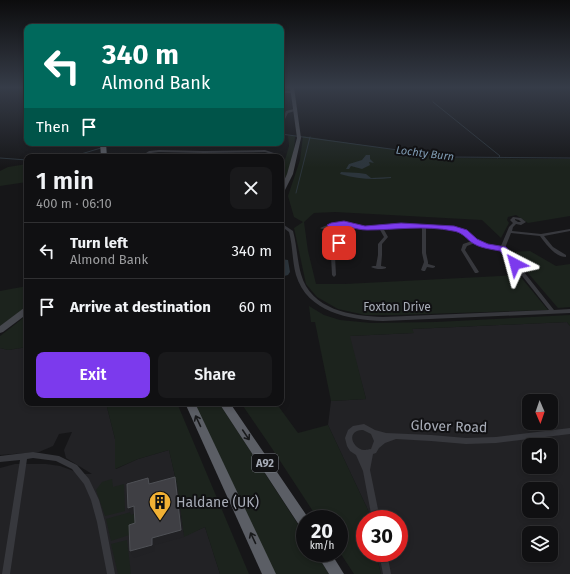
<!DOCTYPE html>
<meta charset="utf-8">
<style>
:root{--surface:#101012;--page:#19191b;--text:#f1f3f6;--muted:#9c9d9f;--line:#303032;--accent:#7c3aed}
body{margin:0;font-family:"Fira Sans",sans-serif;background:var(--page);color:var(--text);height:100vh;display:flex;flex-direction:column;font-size:15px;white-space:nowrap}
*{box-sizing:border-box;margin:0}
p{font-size:13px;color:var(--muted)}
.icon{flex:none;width:22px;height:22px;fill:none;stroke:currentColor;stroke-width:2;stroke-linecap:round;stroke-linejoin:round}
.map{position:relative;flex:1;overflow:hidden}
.drawer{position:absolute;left:24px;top:154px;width:260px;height:252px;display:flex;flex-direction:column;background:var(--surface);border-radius:8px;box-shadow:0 2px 6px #0003,0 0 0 1px var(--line)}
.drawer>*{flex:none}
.hud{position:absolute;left:24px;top:24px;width:260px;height:122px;border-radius:8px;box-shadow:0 2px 6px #0003,0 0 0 1px var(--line);background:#00695c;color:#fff;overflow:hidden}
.needle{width:26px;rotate:178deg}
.tools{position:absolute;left:522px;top:394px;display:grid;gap:8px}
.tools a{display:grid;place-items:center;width:36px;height:36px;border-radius:8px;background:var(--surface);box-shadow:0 2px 6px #0003,0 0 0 1px var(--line);font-size:20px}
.speed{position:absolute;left:296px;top:510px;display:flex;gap:8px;font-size:20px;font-weight:700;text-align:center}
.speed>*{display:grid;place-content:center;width:52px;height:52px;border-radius:50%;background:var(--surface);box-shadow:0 2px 6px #0003,0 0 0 1px var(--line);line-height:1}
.speed small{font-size:10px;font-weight:400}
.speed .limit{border:6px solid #d22;background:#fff;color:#111}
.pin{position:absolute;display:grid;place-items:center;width:34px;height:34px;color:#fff;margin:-17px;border-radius:8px;box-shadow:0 2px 6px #0006}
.me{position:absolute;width:44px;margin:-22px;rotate:321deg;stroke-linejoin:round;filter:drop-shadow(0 0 3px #0008)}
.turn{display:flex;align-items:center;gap:14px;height:84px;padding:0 12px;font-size:18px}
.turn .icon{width:52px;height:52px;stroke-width:2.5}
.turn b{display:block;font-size:28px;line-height:34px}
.then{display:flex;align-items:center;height:38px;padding:0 12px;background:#0003;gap:8px;font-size:15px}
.round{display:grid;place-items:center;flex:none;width:42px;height:42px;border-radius:8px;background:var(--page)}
.headline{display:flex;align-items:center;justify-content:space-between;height:68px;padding:0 12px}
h1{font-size:24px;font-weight:600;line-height:30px}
.cta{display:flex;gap:8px;margin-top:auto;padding:8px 12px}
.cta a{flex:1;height:46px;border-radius:8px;background:var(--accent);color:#fff;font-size:16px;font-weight:600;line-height:46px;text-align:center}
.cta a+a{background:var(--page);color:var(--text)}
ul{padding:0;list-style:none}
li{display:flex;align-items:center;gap:12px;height:56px;padding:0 12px;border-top:1px solid var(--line)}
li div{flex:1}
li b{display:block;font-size:15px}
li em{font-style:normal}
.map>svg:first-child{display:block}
</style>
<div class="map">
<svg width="570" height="574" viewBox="0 0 570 574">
<rect width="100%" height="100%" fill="#161618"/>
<g fill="#222225" fill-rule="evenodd">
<path d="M567 322 570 326V574H381L376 553H399V519H369L368 510 328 425 331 401 366 399 349 336 413 333 412 329ZM529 401H551V423H529ZM529 445H551V467H529ZM529 489H551V511H529ZM529 533H551V555H529Z"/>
<path d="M27 347V403H106L115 439 116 469 138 459 169 450 177 485 184 536 205 527 220 574H0V468L15 464H46L60 466 82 474H92L66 458 64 450 72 432 59 434 53 446 39 452 0 455V348L8 350Z"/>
</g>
<g fill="#1c231d">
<path d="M288 136H295C295 152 290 171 281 186V173L283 167 281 166V163H284L289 146Z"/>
<path d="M303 136 450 158 570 159V216L528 223 516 215 508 217 507 220 509 223 501 238 482 220 335 212 314 213 304 222 308 251 316 284H345L519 275 548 310 396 315H365L338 309 317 297 306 284 294 228 303 222 294 217 288 196 300 160Z"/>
<path d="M27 164V182L0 186V171L8 167Z"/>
<path d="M530 251 556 266 570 264V307L558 308 510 252Z"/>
<path d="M27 286V308L0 329V291Z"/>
<path d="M309 306 324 315 340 320 371 323 436 322 570 315V326L567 322 412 329 414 333 350 336 366 399 331 401 315 322H311Z"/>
<path d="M27 315V347L8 350 0 348V336Z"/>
<path d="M106 403H177L249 574H220L205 527 184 537 177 485 169 450 138 459 115 469V439Z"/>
<path d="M194 403H219L305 535V553H316L329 574H274Z"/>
<path d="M241 403H276L298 433 328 425 368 510 369 519H365V553H376L381 574H354L339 551V519H318L271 447Z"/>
<path d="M112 479 113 487 124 484 125 511 105 516 96 490 102 482Z"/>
<path d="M131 512 137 513 138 530 132 534 111 541 106 519Z"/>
<path d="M127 540 131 574H118L111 544Z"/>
</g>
<g fill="#2c353c">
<path d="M366 155H370V159L374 163 369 162 370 165 362 169 351 166 349 169H346L349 164 362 160Z"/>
<path d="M341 172 359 173 366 174 371 178 391 177V178C373 180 357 179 340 174Z"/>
<path d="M281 259 288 260 290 272 288 275 281 277Z"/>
</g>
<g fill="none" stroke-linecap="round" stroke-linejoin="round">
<g stroke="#2c353c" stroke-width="1">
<path d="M433 102 500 156 498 158"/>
<path d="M281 134 449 157 570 158"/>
<path d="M105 147 116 143"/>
<path d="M58 157 81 154 101 148"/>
<path d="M0 158 27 160"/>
<path d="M296 193 310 137"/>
</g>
<g fill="#37383d" fill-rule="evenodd">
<path d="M281 91H292L293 92 292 93H281Z"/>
<path d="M294 109H295V111L288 113 282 125 281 126V122L286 111Z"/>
<path d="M159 150 204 151 265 150 274 153 272 154 265 152 204 153 159 152 151 153 144 157H140L149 151Z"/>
<path d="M513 217 521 218 526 222 521 225 516 224 513 227 512 231 541 234 570 229V231L544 236 553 247 566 255V257C555 257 546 244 540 236L511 233 505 248 554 310 570 309V313L383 321C349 320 307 312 296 275 292 261 293 246 289 232L281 226V223L293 231C297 245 297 260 301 274 311 310 351 316 383 317L549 310 501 249 482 245 475 243 467 246 465 250 479 272 477 273H475L461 250 463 244 472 241 463 233 453 229 426 228V253L428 262V264L435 266V267L433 268 427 267 425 271H423L421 270 424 262 422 253V227L401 226 383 228 388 237 382 244V255L381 266 386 267V268C383 270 374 269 371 267L373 266H376L378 255V244L384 237 379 228 365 229 340 224 334 226 343 237 335 256 336 275 334 277 332 275 331 256 339 237 330 227 322 229 320 228 330 224 340 222 365 227 401 224 453 227 467 231 477 240 483 243 501 246 509 227 513 223 510 220ZM515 219 519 220 521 222H518L515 220Z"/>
<path d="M364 424 375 430 386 433 431 435 466 438 496 437 570 428V434L496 443 466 444 431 441 396 439 385 443 379 448 376 453 373 454 370 470 380 519H372L363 471 356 455 350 451 347 446 345 438 348 430 353 426ZM363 430 371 434 374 441 371 449C371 449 366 450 365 450 356 451 346 436 357 431 359 430 361 430 363 430Z"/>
<path d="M33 452 59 456 77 465 89 479 99 500 105 522 115 574H107L97 522 91 500 84 484 72 469 56 461 33 458 27 459 10 574H2L20 460 0 462V456Z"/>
<path d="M379 553H387L391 574H383Z"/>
</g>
<g fill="#45474d" fill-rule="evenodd">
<path d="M290 87H294L301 138 293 174 284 192 281 194V187L287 174 297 138Z"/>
<path d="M27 307V314L3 332 0 333V326L24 308Z"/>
</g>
<g fill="#5b5e65" fill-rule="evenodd">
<path d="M100 143H106L107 157H101Z"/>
<path d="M185 403H195L276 574H262Z"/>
<path d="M219 403H230L309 519H305V530L301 528Z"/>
<path d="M316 553H331L344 574H329Z"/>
</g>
</g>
<g fill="#212124">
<path d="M175 477 177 485 184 537 155 545V551L134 558 130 551 152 538Z"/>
<path d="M134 506 137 513 131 515 128 508Z"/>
</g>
<path fill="#3f3f44" stroke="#4f5156" d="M175 477 181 530 152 538V545L130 551 129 525 135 523 134 506 128 508 127 484 148 478 149 484Z"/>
<defs><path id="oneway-shaft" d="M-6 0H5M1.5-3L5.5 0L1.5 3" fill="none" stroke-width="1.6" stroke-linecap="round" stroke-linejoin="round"/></defs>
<g stroke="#18191b">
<use href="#oneway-shaft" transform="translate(198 421) rotate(-115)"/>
<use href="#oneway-shaft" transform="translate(246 435) rotate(56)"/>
<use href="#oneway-shaft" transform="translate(253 538) rotate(-115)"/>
</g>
<linearGradient id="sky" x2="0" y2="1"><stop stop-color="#0c0c0d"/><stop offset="0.52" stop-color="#363c48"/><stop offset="1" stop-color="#363c48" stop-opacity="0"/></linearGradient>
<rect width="570" height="168" fill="url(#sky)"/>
<path fill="#7c3aed" stroke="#51269a" d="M344 221 365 226 401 223 454 226 467 230 477 239 488 244 506 247 519 264 515 266H512L500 251C490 249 479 248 471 242 465 237 461 232 453 231 425 225 395 230 367 230 356 230 347 225 337 227L345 237 342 245H336L335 243 337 235 327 225 331 223Z"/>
<defs>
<g id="building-pin" transform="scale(1.15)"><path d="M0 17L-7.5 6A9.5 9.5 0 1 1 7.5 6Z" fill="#f2b134" stroke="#111113"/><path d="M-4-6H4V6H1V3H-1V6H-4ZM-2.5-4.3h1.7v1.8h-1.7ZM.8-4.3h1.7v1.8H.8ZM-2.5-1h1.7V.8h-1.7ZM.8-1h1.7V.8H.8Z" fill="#111"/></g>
</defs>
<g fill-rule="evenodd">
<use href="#building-pin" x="160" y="502"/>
</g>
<g text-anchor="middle" stroke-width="4" stroke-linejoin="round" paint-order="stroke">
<g font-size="11" font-style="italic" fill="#7f9bb3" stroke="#111113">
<text transform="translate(425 153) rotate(7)" y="4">Lochty Burn</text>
</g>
<rect fill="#111113" stroke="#7b7e86" stroke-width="1" x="252" y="454" width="26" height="18" rx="3"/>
<g font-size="11" font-weight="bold" fill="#a8adb8">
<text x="265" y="467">A92</text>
</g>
<g font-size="12" fill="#a8adb8" stroke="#111113">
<text x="397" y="311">Foxton Drive</text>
</g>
<g font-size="14" fill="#a8adb8" stroke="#111113">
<text transform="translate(449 426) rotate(2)" y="5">Glover Road</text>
</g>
<g font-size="14" fill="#a8adb8" stroke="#111113" text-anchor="start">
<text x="176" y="507">Haldane (UK)</text>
</g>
</g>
</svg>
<div class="tools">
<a><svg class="needle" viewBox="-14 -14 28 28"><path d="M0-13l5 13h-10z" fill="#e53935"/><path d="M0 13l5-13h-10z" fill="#9c9d9f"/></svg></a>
<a><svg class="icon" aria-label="sound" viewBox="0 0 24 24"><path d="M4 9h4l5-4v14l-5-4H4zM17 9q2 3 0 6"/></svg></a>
<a><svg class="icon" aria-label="search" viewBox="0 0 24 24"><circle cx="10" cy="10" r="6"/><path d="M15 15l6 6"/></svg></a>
<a><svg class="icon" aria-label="layers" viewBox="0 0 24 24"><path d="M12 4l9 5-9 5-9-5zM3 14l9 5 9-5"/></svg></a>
</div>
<div class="speed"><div>20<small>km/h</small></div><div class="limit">30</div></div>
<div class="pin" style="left:339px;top:243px;background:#d93025"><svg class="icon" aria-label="arrive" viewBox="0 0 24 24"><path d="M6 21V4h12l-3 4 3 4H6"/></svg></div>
<svg class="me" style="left:515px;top:264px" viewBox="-20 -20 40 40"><path d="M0-17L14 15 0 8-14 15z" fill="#7c3aed" stroke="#fff" stroke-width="4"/></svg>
<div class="hud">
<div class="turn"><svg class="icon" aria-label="left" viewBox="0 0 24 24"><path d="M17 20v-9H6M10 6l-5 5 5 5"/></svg><div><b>340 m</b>Almond Bank</div></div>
<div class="then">Then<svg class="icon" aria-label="arrive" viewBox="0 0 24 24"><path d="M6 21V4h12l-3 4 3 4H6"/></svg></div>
</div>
<section class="drawer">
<div class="headline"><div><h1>1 min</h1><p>400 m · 06:10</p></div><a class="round"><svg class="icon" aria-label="close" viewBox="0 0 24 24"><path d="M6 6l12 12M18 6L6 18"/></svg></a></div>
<ul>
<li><svg class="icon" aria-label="left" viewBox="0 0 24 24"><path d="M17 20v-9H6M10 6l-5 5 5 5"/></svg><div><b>Turn left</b><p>Almond Bank</p></div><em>340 m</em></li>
<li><svg class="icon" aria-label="arrive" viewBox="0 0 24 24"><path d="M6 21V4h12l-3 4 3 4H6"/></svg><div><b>Arrive at destination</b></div><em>60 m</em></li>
</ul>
<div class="cta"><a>Exit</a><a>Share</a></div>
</section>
</div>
